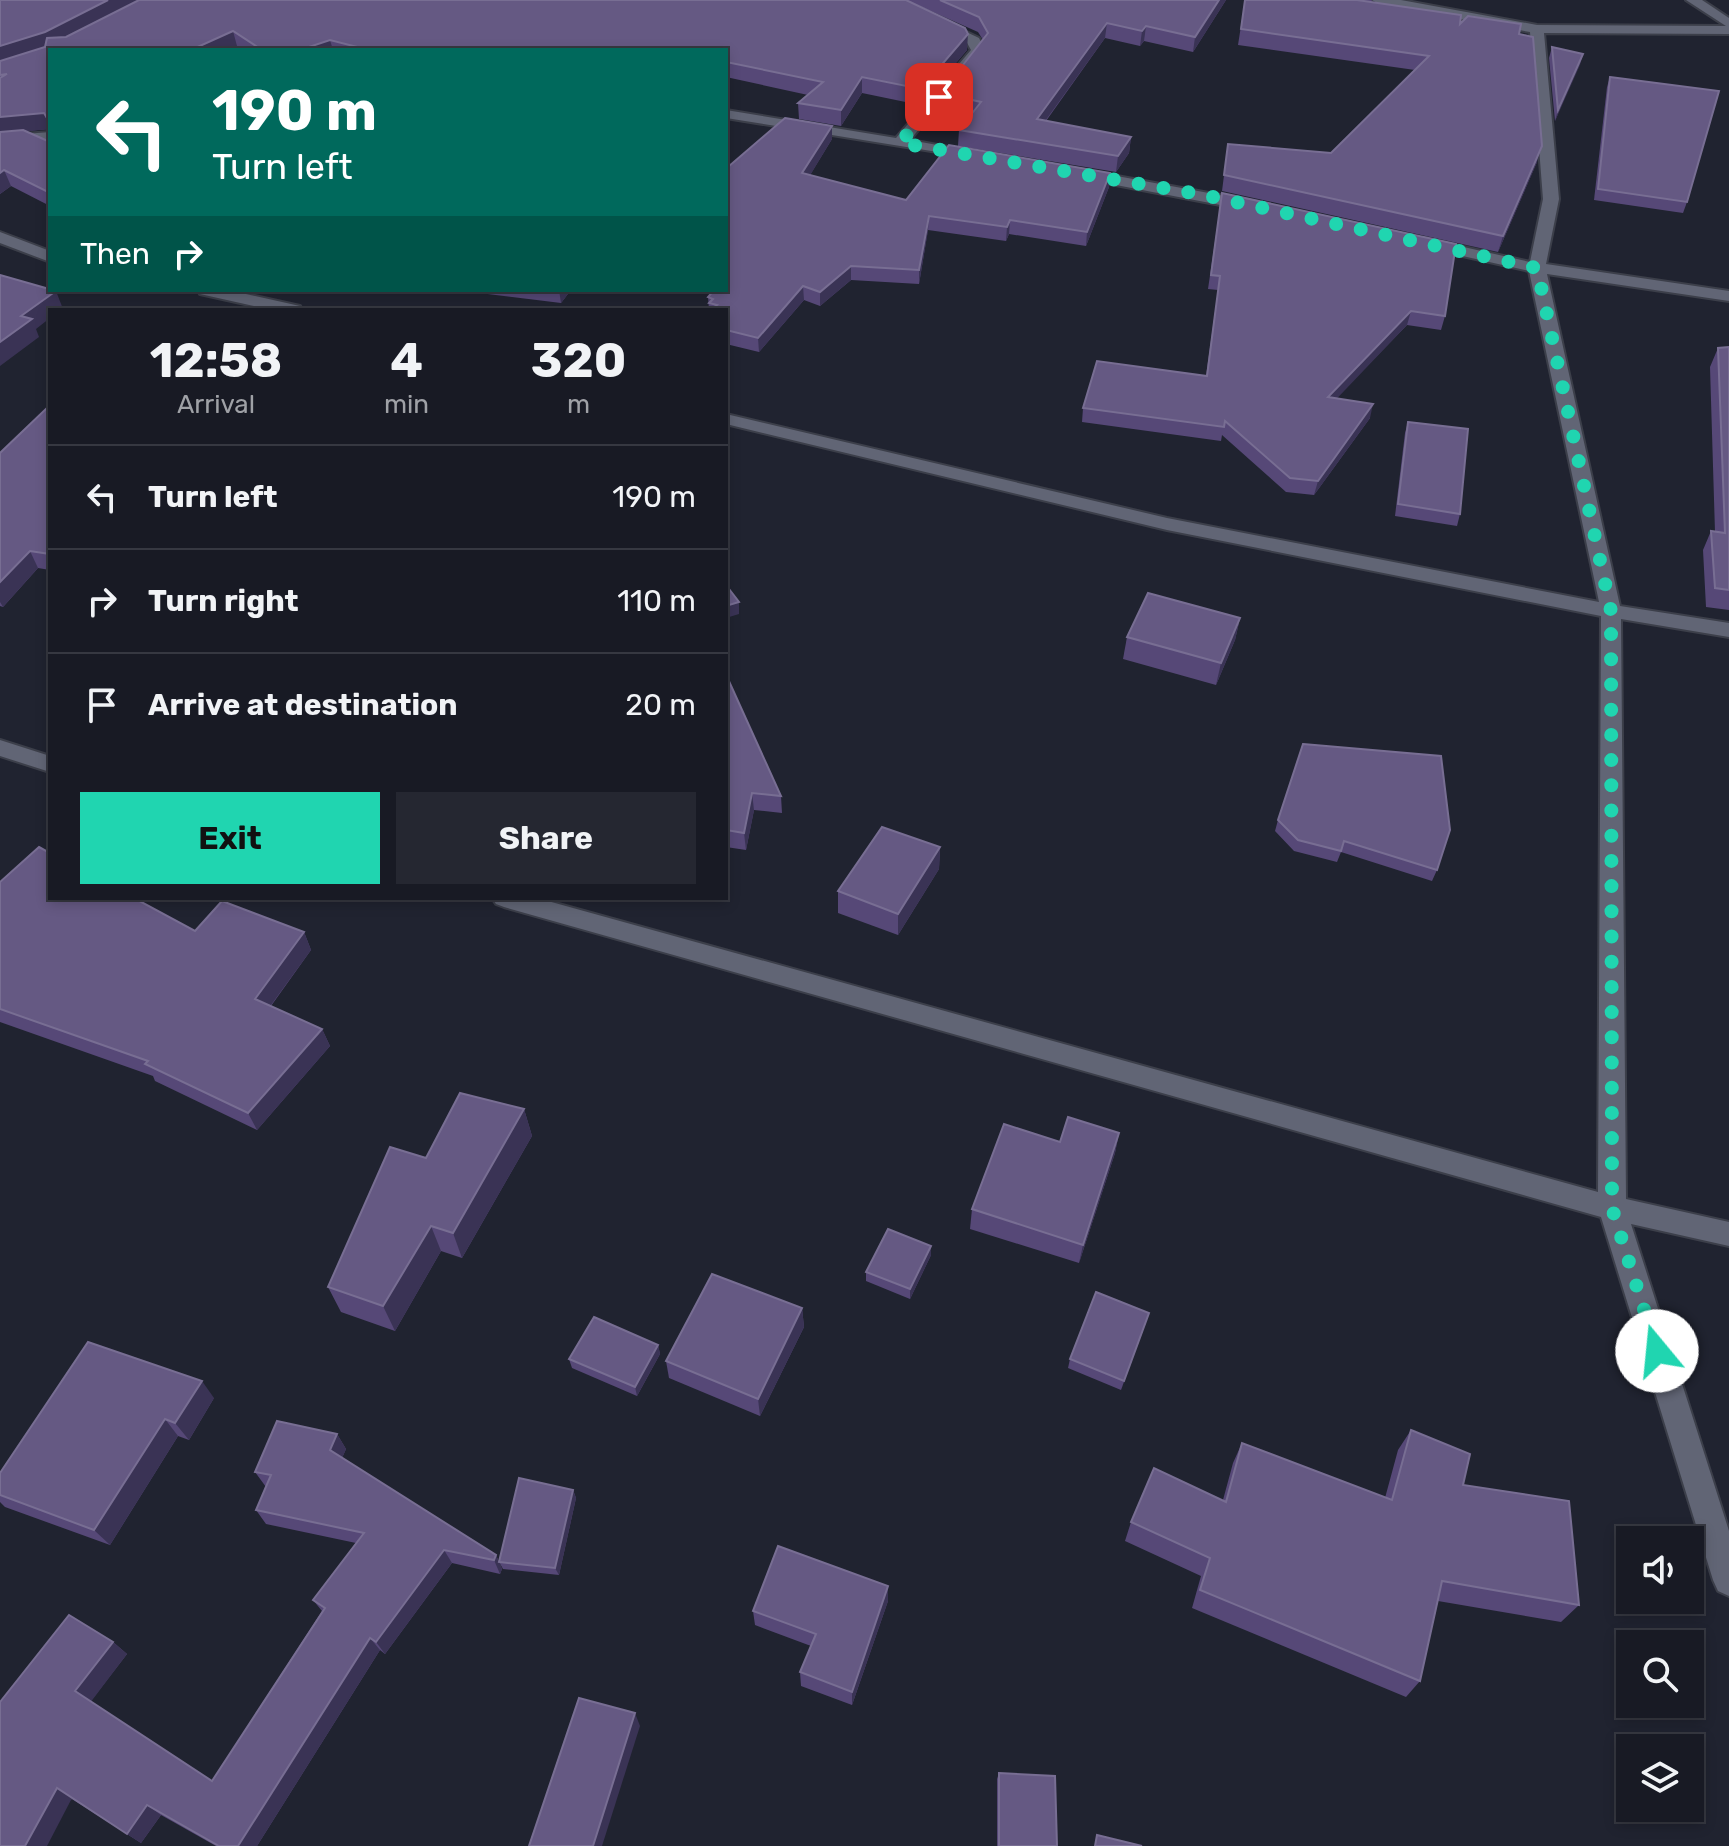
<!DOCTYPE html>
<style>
:root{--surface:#181a24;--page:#252731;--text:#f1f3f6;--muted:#9fa1a6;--line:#363841;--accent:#20d5b0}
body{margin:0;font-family:Rubik,sans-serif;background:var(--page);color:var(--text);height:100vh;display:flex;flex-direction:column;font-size:30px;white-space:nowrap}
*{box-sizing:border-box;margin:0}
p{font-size:26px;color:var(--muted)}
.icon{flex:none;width:44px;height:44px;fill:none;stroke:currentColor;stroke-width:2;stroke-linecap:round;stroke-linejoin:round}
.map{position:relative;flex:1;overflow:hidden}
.side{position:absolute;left:48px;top:308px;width:680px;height:592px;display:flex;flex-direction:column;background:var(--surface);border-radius:0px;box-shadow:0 4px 12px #0003,0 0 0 2px var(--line)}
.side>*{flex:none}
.top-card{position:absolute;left:48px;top:48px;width:680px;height:244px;border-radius:0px;box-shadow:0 4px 12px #0003,0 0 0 2px var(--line);background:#00695c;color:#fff;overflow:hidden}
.controls{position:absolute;left:1616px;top:1526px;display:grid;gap:16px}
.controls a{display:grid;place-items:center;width:88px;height:88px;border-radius:0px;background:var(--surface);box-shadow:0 4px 12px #0003,0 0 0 2px var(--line);font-size:40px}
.pin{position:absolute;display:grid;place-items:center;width:68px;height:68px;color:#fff;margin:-34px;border-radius:16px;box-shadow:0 4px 12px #0006}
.me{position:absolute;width:88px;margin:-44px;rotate:343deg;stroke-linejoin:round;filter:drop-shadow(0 0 6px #0008)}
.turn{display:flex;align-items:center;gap:28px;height:168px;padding:0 32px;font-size:36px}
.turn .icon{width:104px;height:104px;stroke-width:2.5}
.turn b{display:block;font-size:56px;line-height:68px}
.then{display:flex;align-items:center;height:76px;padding:0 32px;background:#0003;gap:16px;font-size:30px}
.eta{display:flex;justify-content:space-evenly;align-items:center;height:136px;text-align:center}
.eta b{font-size:48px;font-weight:700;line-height:56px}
.primary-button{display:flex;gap:16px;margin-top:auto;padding:16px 32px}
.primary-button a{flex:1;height:92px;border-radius:0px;background:var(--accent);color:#111;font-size:32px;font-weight:700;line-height:92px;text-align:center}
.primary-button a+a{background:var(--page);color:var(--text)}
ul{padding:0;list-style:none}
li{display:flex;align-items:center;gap:24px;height:104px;padding:0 32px;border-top:2px solid var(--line)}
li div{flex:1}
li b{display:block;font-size:30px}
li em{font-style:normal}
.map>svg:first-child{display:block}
</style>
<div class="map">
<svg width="1729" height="1846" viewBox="0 0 1729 1846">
<rect width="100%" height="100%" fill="#202330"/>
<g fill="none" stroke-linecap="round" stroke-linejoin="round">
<g stroke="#3c3f4a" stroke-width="4">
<g id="street">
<path d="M881 0H899L979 38 985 50 910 140 981 153V159L726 118V110L896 138 971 50 966 41Z"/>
<path d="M1372 0H1401L1537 25 1729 26V34L1544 33 1559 199 1546 264 1729 291V301L1547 274 1620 606 1729 623V637L1621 619 1626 1199 1729 1222V1246L1631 1224 1729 1531V1596L1718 1591 1713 1580 1601 1217 504 907 496 904 492 898H537L1598 1192 1601 616 1167 530 726 424V414L1167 518 1599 602 1529 271 1418 246 1416 243 1424 238 1530 262 1543 199 1530 32 1379 4Z"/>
<path d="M50 132V140L0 146V136Z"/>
<path d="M1079 169 1252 201 1260 206 1252 211 1074 177 1071 174Z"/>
<path d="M0 232 50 251V262L0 243Z"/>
<path d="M198 290H228L300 306 302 310H272L200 294Z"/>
<path d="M0 740 50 756V772L0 756Z"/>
</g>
</g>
<g stroke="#3c3f4a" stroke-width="4">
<path id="secondary" d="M1686 0H1702L1729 18V28Z"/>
</g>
<use href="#street" fill="#616575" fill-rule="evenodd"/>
<use href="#secondary" fill="#616575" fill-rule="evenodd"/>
</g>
<g fill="#564877">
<path d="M0 0 967 50 920 105 862 93 841 126 799 119 798 103 808 95 726 77V50H243L237 46 228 50H50V129L26 131 50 142V206L11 186 0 194Z"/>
<path d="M906 0H1226L1193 52 1144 41 1140 46 1105 38 1046 121 1131 137 1129 153 1116 172 958 146 959 130 971 115 940 109 941 93 983 40 978 32Z"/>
<path d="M1245 0H1372L1371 2 1460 24 1519 34 1537 162 1498 252 1222 191 1228 144 1331 153 1415 70 1238 45Z"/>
<path d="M1552 47 1583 54 1555 121 1549 58Z"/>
<path d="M1610 77 1687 202 1683 213 1594 200 1607 87Z"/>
<path d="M832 126V139L810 175 906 200 1109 187 1086 246 1009 234 1006 241 928 230 919 284 851 280 820 306 804 300 759 352 726 344V310H709L708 297 726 290 728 167Z"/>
<path d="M1220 207 1445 316 1441 330 1407 325 1336 398 1370 418 1314 495 1286 492 1222 435 1221 441 1082 422 1083 408 1206 376 1218 290 1208 289Z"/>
<path d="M455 290H571L561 303Z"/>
<path d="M1729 347V610L1706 607 1703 550 1711 531 1715 532 1710 367 1718 348Z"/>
<path d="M50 405V570L38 568 3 607 0 606V453Z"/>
<path d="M1408 422 1460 514 1457 526 1395 516 1405 433Z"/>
<path d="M1240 618 1235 640 1216 685 1123 659 1127 637Z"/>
<path d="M726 687 781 796 782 813 754 810 746 850 726 847Z"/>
<path d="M1278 820 1437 870 1432 881 1341 852 1337 862 1294 851 1275 831Z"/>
<path d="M940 847 939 869 898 935 838 913V891Z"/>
<path d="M0 882 195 931 304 932 311 950 271 1006 322 1029 330 1046 257 1130 155 1081 153 1076 0 1022Z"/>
<path d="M524 1109 532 1136 462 1258 441 1251 395 1331 341 1312 328 1287 426 1158Z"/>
<path d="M1119 1133 1115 1153 1079 1263 970 1229 972 1209 1060 1142Z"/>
<path d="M931 1255 910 1299 866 1281V1272Z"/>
<path d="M802 1308 804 1327 760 1416 669 1378 666 1361Z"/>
<path d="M1146 1322 1121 1390 1068 1368 1070 1359Z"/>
<path d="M658 1345 660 1354 637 1396 572 1368 569 1359Z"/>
<path d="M214 1398 189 1440 178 1436 110 1545 5 1507 0 1502V1473Z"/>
<path d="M1411 1430 1579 1605 1561 1622 1438 1601 1420 1681 1406 1697 1192 1608 1201 1576 1125 1541 1131 1522 1223 1500 1233 1463 1242 1443 1385 1498 1398 1450Z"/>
<path d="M337 1434 346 1449 342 1458 496 1555 502 1569 500 1574 452 1563 385 1654 380 1650 257 1846H216L161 1815 141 1843 72 1799 0 1846 113 1642 127 1654 90 1702 212 1781 322 1611 313 1600 356 1543 266 1524 256 1510 266 1487 255 1472Z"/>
<path d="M573 1490 576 1498 559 1575 503 1569 499 1562Z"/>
<path d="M888 1586V1601L852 1705 801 1686 800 1672 811 1646 755 1625 753 1611Z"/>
<path d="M999 1773 1057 1846H997V1779Z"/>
</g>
<g fill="#3a3355">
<path d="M108 0H142L51 47 0 63V46Z"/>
<path d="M1219 0H1226L1193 52 1195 37Z"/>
<path d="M1107 23 1105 38 1035 135 1037 119Z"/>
<path d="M1146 26 1144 41 1140 46 1142 31Z"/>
<path d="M233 31 237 46 228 50H191Z"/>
<path d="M968 34 967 50 920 105 921 89Z"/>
<path d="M330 40 333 50H300Z"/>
<path d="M1583 54 1580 65 1555 121 1558 110Z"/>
<path d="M862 77V93L841 126V110Z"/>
<path d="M44 113 50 129 0 134V117Z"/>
<path d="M832 126V139L803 187 802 173Z"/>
<path d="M1131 137 1129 153 1116 172 1118 156Z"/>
<path d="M1542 146 1537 162 1498 252 1503 236Z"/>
<path d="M4 170 11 186 0 194V173Z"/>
<path d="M1110 173 1109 187 1086 246 1087 232Z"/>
<path d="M50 190V202L46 191Z"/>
<path d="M929 216 928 230 919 284V270Z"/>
<path d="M1010 220 1009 234 1006 241 1007 227Z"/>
<path d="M851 266V280L820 306V292Z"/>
<path d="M803 286 804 300 759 352 758 338Z"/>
<path d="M559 290H571L561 303Z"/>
<path d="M56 291 63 309 50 310V318L36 329 39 337 0 366V342L21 316Z"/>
<path d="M1411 311 1407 325 1325 411 1328 397Z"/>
<path d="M1373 404 1370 418 1314 495 1318 481Z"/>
<path d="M30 551 38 568 3 607 0 602V582Z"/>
<path d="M739 602V614L726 618V606Z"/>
<path d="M1240 618 1235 640 1216 685 1221 663Z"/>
<path d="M752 793 754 810 746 850 744 833Z"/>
<path d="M940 847 939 869 898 935V914Z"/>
<path d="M304 932 311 950 263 1016 255 999Z"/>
<path d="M322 1029 330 1046 257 1130 248 1113Z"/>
<path d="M524 1109 532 1136 462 1258 453 1233Z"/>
<path d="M1119 1133 1115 1153 1079 1263 1083 1245Z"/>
<path d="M431 1226 441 1251 395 1331 383 1306Z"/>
<path d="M931 1246V1255L910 1299V1289Z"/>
<path d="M802 1308 804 1327 760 1416 758 1399Z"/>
<path d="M658 1345 660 1354 637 1396 635 1387Z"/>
<path d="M202 1381 214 1398 189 1440 175 1423Z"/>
<path d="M165 1419 178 1436 110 1545 94 1530Z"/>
<path d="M337 1434 346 1449 339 1465 330 1450Z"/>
<path d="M573 1490 576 1498 559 1575 555 1568Z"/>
<path d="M444 1550 452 1563 385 1654 376 1642Z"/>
<path d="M496 1555 502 1569 500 1574 494 1560Z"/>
<path d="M888 1586V1601L852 1705V1692Z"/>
<path d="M370 1638 380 1650 257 1846H238Z"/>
<path d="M113 1642 127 1654 90 1703 75 1691Z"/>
<path d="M635 1713 640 1726 602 1846H593Z"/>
<path d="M57 1788 72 1798 47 1846H25Z"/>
<path d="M147 1805 161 1815 141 1843 127 1834Z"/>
</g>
<g fill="#655983" stroke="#786e93" stroke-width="2">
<path d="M0 0H108L45 32 0 46Z"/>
<path d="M139 0H906L965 28 968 34 921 89 862 77 841 110 798 103 823 82 726 62V50H667L662 49 661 50H369L330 40 300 50H262L233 31 191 50H50V117L47 118 44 113 0 117V78L7 74 0 75V61L45 47 47 38 66 37Z"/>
<path d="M940 0H1219L1195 37 1146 26 1142 31 1107 23 1037 119 1131 137 1118 156 959 130 981 102 941 93 988 33 979 17Z"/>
<path d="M1245 0H1357L1461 15 1460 24 1468 16 1521 24 1519 34 1533 37 1542 146 1503 236 1224 175 1228 144 1331 153 1429 56 1241 29Z"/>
<path d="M1552 47 1583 54 1558 110Z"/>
<path d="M1610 77 1719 91 1687 202 1598 189Z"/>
<path d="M785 118 832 126 802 173 906 200 949 145 1110 173 1087 232 1010 220 1007 227 929 216 919 270 851 266 820 292 803 286 758 338 726 330V310H711L717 305 709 303 713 299 708 297 714 290H726V167H728Z"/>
<path d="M23 130 50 142V190L46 191 4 170 0 173V132Z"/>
<path d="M1222 193 1456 244 1445 316 1411 311 1328 397 1373 404 1318 481 1290 478 1225 421 1224 427 1083 408 1097 361 1207 376 1220 276 1211 275Z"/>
<path d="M0 275 56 291 21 316 32 319 0 342Z"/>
<path d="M1729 347V590L1715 588 1711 531 1725 533 1718 348Z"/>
<path d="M50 405V554L30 551 0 582V453Z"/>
<path d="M1408 422 1468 429 1460 514 1398 504Z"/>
<path d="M726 585 739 602 726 606Z"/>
<path d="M1148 593 1240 618 1221 663 1127 637Z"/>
<path d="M728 679 781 796 752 793 744 833 726 830V687Z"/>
<path d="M1303 744 1441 756 1450 830 1437 870 1344 841 1341 851 1298 840 1278 820Z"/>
<path d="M882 827 940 847 898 914 838 891Z"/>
<path d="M39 847 50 853V898H134L195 931 222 901 304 932 255 999 322 1029 248 1113 145 1064 148 1061 0 1009V882Z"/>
<path d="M460 1093 524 1109 453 1233 431 1226 383 1306 328 1287 390 1147 426 1158Z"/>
<path d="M1068 1117 1119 1133 1083 1245 972 1209 1004 1124 1060 1142Z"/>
<path d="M888 1229 931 1246 910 1289 866 1272Z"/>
<path d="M712 1274 802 1308 758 1399 666 1361Z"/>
<path d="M1096 1292 1149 1313 1124 1381 1070 1359Z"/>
<path d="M594 1317 658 1345 635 1387 569 1359Z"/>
<path d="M88 1342 202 1381 175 1423 165 1419 94 1530 0 1495V1473Z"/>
<path d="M277 1421 337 1434 330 1450 496 1555 494 1560 444 1550 376 1642 370 1638 238 1846H219L147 1805 127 1834 57 1788 25 1846H0V1702L69 1615 113 1642 75 1691 212 1781 325 1608 313 1600 364 1533 256 1510 271 1475 255 1472Z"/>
<path d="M1411 1430 1470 1454 1463 1485 1569 1501 1579 1605 1442 1581 1420 1681 1200 1590 1210 1558 1131 1522 1154 1468 1226 1502 1242 1443 1392 1500Z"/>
<path d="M519 1478 573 1490 555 1568 499 1562Z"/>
<path d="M778 1546 888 1586 852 1692 800 1672 816 1634 753 1611Z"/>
<path d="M579 1698 635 1713 593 1846H529Z"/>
<path d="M999 1773 1055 1776 1057 1846H999Z"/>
<path d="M1097 1835 1142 1846H1095Z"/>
</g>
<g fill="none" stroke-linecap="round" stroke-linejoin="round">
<path stroke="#20d5b0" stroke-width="14" stroke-dasharray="0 25.2" d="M939 97 900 143 1199 194 1537 268 1611 611 1612 1208 1657 1351"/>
</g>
</svg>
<div class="controls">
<a><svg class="icon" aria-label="sound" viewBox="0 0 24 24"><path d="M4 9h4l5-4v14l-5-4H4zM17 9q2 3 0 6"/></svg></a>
<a><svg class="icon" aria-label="search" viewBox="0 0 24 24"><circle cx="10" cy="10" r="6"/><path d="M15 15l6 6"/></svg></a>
<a><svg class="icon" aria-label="layers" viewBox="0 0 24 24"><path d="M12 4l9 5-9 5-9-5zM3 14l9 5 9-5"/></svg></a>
</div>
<div class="pin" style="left:939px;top:97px;background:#d93025"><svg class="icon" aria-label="arrive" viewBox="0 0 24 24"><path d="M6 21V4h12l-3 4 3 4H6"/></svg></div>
<svg class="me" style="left:1657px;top:1351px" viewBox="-20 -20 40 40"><circle r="19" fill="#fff"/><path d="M0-13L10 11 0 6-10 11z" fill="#20d5b0"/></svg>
<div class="top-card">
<div class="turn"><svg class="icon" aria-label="left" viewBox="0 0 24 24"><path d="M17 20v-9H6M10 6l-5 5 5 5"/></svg><div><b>190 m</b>Turn left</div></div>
<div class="then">Then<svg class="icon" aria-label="right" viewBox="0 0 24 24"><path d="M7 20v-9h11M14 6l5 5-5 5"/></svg></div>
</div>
<section class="side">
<div class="eta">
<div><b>12:58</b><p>Arrival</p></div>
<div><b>4</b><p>min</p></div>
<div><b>320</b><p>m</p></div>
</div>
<ul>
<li><svg class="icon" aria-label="left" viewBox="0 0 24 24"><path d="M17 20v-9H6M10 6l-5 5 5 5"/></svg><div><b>Turn left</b></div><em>190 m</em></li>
<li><svg class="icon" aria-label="right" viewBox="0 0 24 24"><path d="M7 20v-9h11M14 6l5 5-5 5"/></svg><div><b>Turn right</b></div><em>110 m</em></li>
<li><svg class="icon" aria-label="arrive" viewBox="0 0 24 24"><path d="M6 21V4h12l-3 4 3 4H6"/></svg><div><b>Arrive at destination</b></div><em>20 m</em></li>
</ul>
<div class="primary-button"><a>Exit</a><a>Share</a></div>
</section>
</div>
